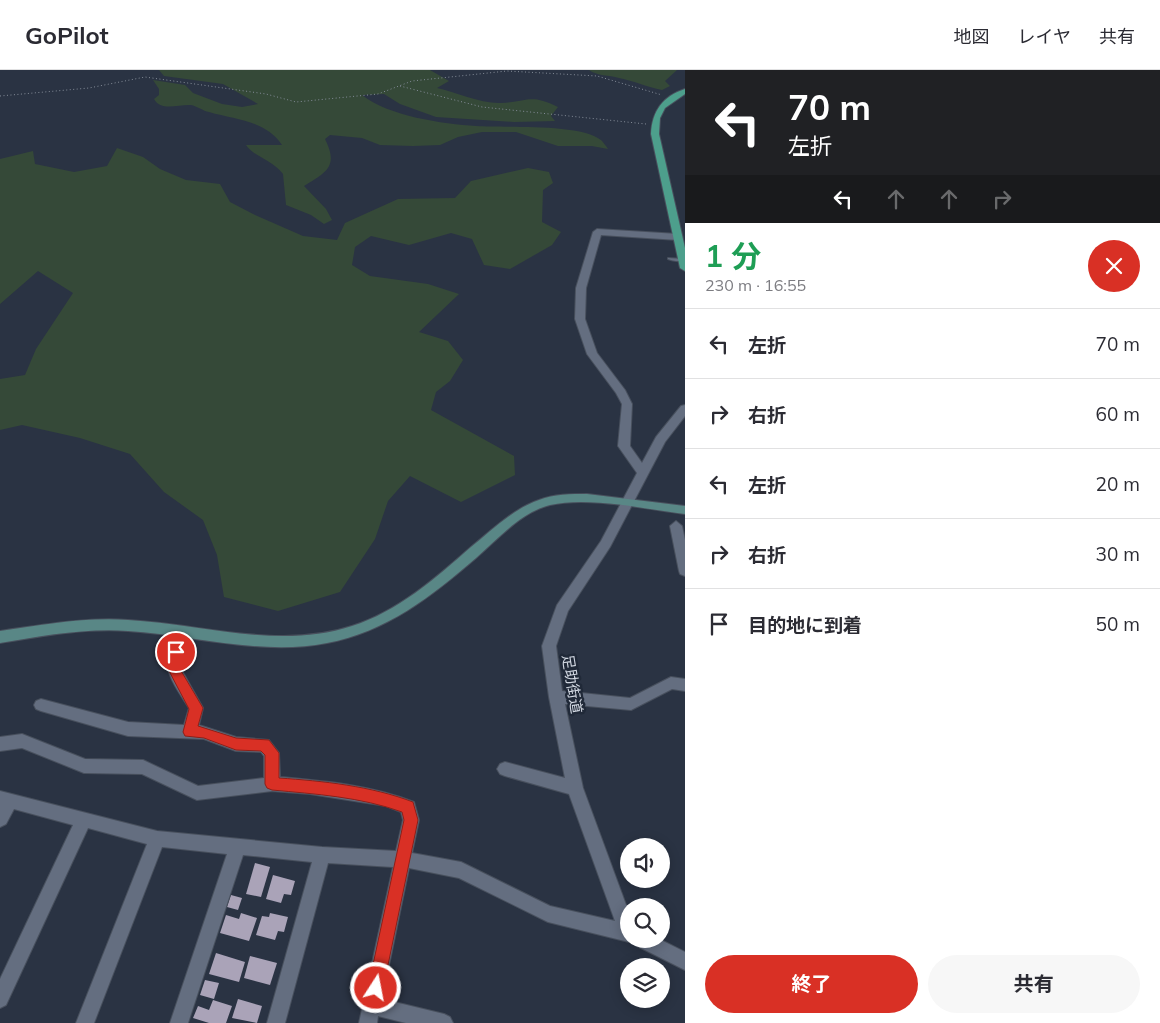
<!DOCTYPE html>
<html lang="ja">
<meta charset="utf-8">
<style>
:root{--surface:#fff;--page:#f7f7f7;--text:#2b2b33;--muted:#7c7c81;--line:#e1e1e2;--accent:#d93025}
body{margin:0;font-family:Mulish,"Noto Sans JP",sans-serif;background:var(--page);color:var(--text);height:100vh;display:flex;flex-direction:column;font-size:19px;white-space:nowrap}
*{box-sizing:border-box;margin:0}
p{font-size:16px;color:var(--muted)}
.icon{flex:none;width:28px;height:28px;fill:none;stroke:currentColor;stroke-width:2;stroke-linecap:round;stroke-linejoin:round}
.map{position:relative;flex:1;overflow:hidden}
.panel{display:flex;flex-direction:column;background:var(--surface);width:475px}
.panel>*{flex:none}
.banner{background:#202124;color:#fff;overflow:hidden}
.controls{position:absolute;left:620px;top:768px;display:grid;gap:10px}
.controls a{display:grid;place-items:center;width:50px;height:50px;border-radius:50%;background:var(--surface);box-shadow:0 2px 12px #0003;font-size:25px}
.pin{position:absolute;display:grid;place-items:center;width:42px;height:42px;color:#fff;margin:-21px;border:2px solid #fff;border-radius:50%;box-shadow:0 1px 5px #0007}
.me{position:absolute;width:55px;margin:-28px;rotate:11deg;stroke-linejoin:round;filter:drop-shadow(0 0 4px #0008)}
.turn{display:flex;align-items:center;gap:18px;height:105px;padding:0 20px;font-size:22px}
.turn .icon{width:65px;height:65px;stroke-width:2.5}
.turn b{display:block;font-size:35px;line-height:42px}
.lanes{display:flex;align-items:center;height:48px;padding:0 20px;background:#0003;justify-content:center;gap:25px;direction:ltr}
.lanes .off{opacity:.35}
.round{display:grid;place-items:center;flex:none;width:52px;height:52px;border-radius:26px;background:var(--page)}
.headline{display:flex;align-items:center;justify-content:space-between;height:85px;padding:0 20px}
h1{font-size:30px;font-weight:700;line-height:38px;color:#1e9e55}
.primary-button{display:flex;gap:10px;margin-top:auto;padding:10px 20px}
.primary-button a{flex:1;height:58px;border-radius:30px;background:var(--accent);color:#fff;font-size:20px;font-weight:700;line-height:58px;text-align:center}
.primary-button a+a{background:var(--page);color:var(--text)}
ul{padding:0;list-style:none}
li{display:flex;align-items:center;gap:15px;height:70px;padding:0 20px;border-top:1px solid var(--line)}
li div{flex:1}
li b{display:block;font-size:19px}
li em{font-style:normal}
header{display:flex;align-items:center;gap:30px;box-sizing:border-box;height:70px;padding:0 25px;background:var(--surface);border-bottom:1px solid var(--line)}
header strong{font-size:24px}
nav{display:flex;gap:28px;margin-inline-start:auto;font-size:18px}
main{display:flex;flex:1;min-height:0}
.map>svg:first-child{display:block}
</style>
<header>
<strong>GoPilot</strong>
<nav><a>地図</a><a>レイヤ</a><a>共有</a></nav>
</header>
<main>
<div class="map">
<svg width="685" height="953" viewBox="0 0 685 953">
<rect width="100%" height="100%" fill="#2a3343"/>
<g fill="#354938">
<path d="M159 0H430L449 11 437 18C456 22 481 34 501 33 528 32 530 23 558 37L551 46 555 51 514 52 436 47 400 34 384 24 362 25C388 46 443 54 476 56 504 58 580 53 601 70 603 72 606 76 608 79L592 76H558L516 62H482L458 67 440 75 413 76 380 75 362 68 330 65 325 69C339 97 326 102 304 116L326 139 332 150 324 154 311 145 286 135 283 104C271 89 254 87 246 75H282C265 50 236 50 209 42 203 41 197 36 191 35 179 34 161 42 154 29L159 25V19L153 10 185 15 193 23 222 34 242 37 258 34 223 14 164 6Z"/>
<path d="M589 0H677L665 11 670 16 662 20C647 17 634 11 619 8 609 5 597 6 589 0Z"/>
<path d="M117 78 143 87 160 99 186 110 220 114 230 132 255 145 303 166 337 170 345 153 398 129 455 128 471 111 528 98 549 102 553 113 543 120 542 152 561 162 552 175 510 199 484 195 472 169 451 163 409 175 371 166 355 177 352 195 370 206 428 214 459 224 419 262 448 271 463 290 450 311 436 322 431 340 514 386 515 405 461 432 410 406 388 431 375 469 340 522 278 541 224 527 217 485 203 450 164 422 130 384 80 368 22 355 0 360V309L25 305 36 279 73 223 38 201 0 234V89L33 81 35 94 74 102 107 96Z"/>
</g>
<g fill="#aaa3b8">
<path d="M255 793 270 797 261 827 246 824Z"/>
<path d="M273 805 295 811 291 825 284 824 281 833 266 829Z"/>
<path d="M231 825 242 828 238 840 227 837Z"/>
<path d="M241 843 257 848 249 871 220 863 226 845 239 849Z"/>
<path d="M270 843 288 847 284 862 278 861 275 870 256 865 262 846 269 847Z"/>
<path d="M216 883 245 892 239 912 209 904Z"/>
<path d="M250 886 277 893 270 915 244 908Z"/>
<path d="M205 910 219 913 214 929 200 925Z"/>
<path d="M238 929 262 936 257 953 232 948Z"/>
<path d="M213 930 232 936 226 953H209L193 948 198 936 209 940Z"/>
</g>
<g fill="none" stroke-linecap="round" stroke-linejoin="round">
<g stroke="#48505d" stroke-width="2">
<path id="lane" d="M668 188 683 189 685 190C681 192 672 191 668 189Z"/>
</g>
<g stroke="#48505d" stroke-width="2">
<g id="street">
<path d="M597 159 678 164 682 167 678 170 601 165 586 218 585 249 597 283 625 320 632 334 630 376 642 393 656 367 681 336 685 335V346L665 372 610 477 568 541 556 576 562 621 630 628 671 607 685 609V621L672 619 631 640 565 634 583 718 629 843V869H659L685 882V900L635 875 633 870 629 872 548 852 459 808 409 798 382 929 444 944 450 947 453 953H406L378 946 377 953H359L393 797 328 793 285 953H267L312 792 243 785 188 953H170L227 784 162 777 94 953H76L147 774 88 758 6 935 0 938V909L73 755 14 739 6 754 0 757V721L157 761 322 777 396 781 403 750 401 742 386 736 310 724 272 721 197 730 142 704 84 703 22 678 0 681V667L22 664 85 689 143 690 198 716 264 708V686L261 682 236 681 204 669 128 666 41 641 36 639 34 635 36 631 41 629 128 652 184 655 189 638C178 620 160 600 171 578L176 576 181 578 183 582 181 599 203 638 199 655 236 667 269 670 279 683 280 707C324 711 372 715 414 732L419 750 412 783 461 792 550 836 615 851 569 724 505 706 500 704 497 699 500 694 505 692 565 708 549 627 542 576 557 535 601 471 637 403 618 376 622 334 616 323 587 284 575 249 576 218 593 162Z"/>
<path d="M676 451 682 456 685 470V506L680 504 679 501 670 456Z"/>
</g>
</g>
<g stroke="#48505d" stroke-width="2">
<path id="secondary" d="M587 424 685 436V444C645 439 588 426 550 435 521 442 498 469 476 488 432 526 386 562 327 573 262 586 193 565 128 561 85 558 42 566 0 573V561C42 555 85 547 128 550 201 554 280 580 352 556 397 542 436 508 471 477 492 460 513 439 539 430 554 424 571 424 587 424Z"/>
</g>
<g stroke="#48505d" stroke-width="2">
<path id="primary" d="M685 19V24L665 38 660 48 659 64 685 178V201L680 198 651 64C652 41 663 26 685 19Z"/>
</g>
<g stroke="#858d99" stroke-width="1" stroke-dasharray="1 2.5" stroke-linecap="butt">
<path d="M400 16 482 37 646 54"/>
<path d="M0 26 89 18 145 7 266 24 296 32 378 24 412 11 507 1 597 6 662 25"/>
</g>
<use href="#lane" fill="#646e80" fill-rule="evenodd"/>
<use href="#street" fill="#646e80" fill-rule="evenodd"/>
<use href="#secondary" fill="#598786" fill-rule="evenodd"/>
<use href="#primary" fill="#4d9f8c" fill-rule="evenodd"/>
</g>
<path fill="#d93025" stroke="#8d1f18" d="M176 577 182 582 180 599 203 638 198 656 236 668 269 670 279 683V708C323 711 371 716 413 732L418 750 382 924 376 926 371 924 368 918 404 750 402 742C361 727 315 724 272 720L267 718 265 714V685L261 681 236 680 204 668 185 666 183 662 189 639 168 599 169 582Z"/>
<g text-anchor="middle" stroke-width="5" stroke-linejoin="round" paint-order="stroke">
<g font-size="15" fill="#d2d8e2" stroke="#202938">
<text transform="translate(572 614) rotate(81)" y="5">足助街道</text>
</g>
</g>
</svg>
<div class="controls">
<a><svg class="icon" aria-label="sound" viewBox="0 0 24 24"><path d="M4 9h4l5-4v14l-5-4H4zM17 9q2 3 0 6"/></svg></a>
<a><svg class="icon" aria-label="search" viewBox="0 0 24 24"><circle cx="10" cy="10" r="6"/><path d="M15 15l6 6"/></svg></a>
<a><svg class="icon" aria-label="layers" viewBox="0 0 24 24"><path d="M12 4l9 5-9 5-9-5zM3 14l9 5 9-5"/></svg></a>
</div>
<div class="pin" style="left:176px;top:582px;background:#d93025"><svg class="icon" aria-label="arrive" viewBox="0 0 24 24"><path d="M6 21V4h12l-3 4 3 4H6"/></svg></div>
<svg class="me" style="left:376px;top:918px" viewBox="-20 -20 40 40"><circle r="17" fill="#d93025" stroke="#fff" stroke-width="3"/><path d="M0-11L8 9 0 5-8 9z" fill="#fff"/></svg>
</div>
<section class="panel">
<div class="banner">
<div class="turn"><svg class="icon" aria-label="left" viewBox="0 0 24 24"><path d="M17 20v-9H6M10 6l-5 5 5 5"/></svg><div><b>70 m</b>左折</div></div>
<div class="lanes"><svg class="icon" aria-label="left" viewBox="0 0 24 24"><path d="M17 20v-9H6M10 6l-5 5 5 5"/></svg><svg class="icon off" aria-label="ahead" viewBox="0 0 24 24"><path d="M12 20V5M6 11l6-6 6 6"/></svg><svg class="icon off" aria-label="ahead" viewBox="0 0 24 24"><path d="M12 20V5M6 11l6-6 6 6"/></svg><svg class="icon off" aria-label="right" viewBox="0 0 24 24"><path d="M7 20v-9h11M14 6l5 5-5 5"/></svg></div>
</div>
<div class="headline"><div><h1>1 分</h1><p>230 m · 16:55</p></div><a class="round" style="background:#d93025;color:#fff"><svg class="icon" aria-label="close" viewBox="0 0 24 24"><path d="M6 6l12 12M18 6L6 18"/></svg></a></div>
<ul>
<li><svg class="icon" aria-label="left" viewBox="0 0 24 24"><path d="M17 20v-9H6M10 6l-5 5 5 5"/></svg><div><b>左折</b></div><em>70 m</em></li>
<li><svg class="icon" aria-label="right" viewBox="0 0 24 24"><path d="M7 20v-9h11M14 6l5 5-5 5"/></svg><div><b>右折</b></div><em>60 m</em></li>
<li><svg class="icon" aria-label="left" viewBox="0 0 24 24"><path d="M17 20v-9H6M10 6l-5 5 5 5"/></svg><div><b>左折</b></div><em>20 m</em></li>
<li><svg class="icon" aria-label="right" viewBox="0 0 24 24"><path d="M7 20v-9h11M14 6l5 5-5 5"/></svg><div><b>右折</b></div><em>30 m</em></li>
<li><svg class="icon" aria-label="arrive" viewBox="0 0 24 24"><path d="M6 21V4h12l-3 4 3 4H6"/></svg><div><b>目的地に到着</b></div><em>50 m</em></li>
</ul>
<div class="primary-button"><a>終了</a><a>共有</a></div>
</section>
</main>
